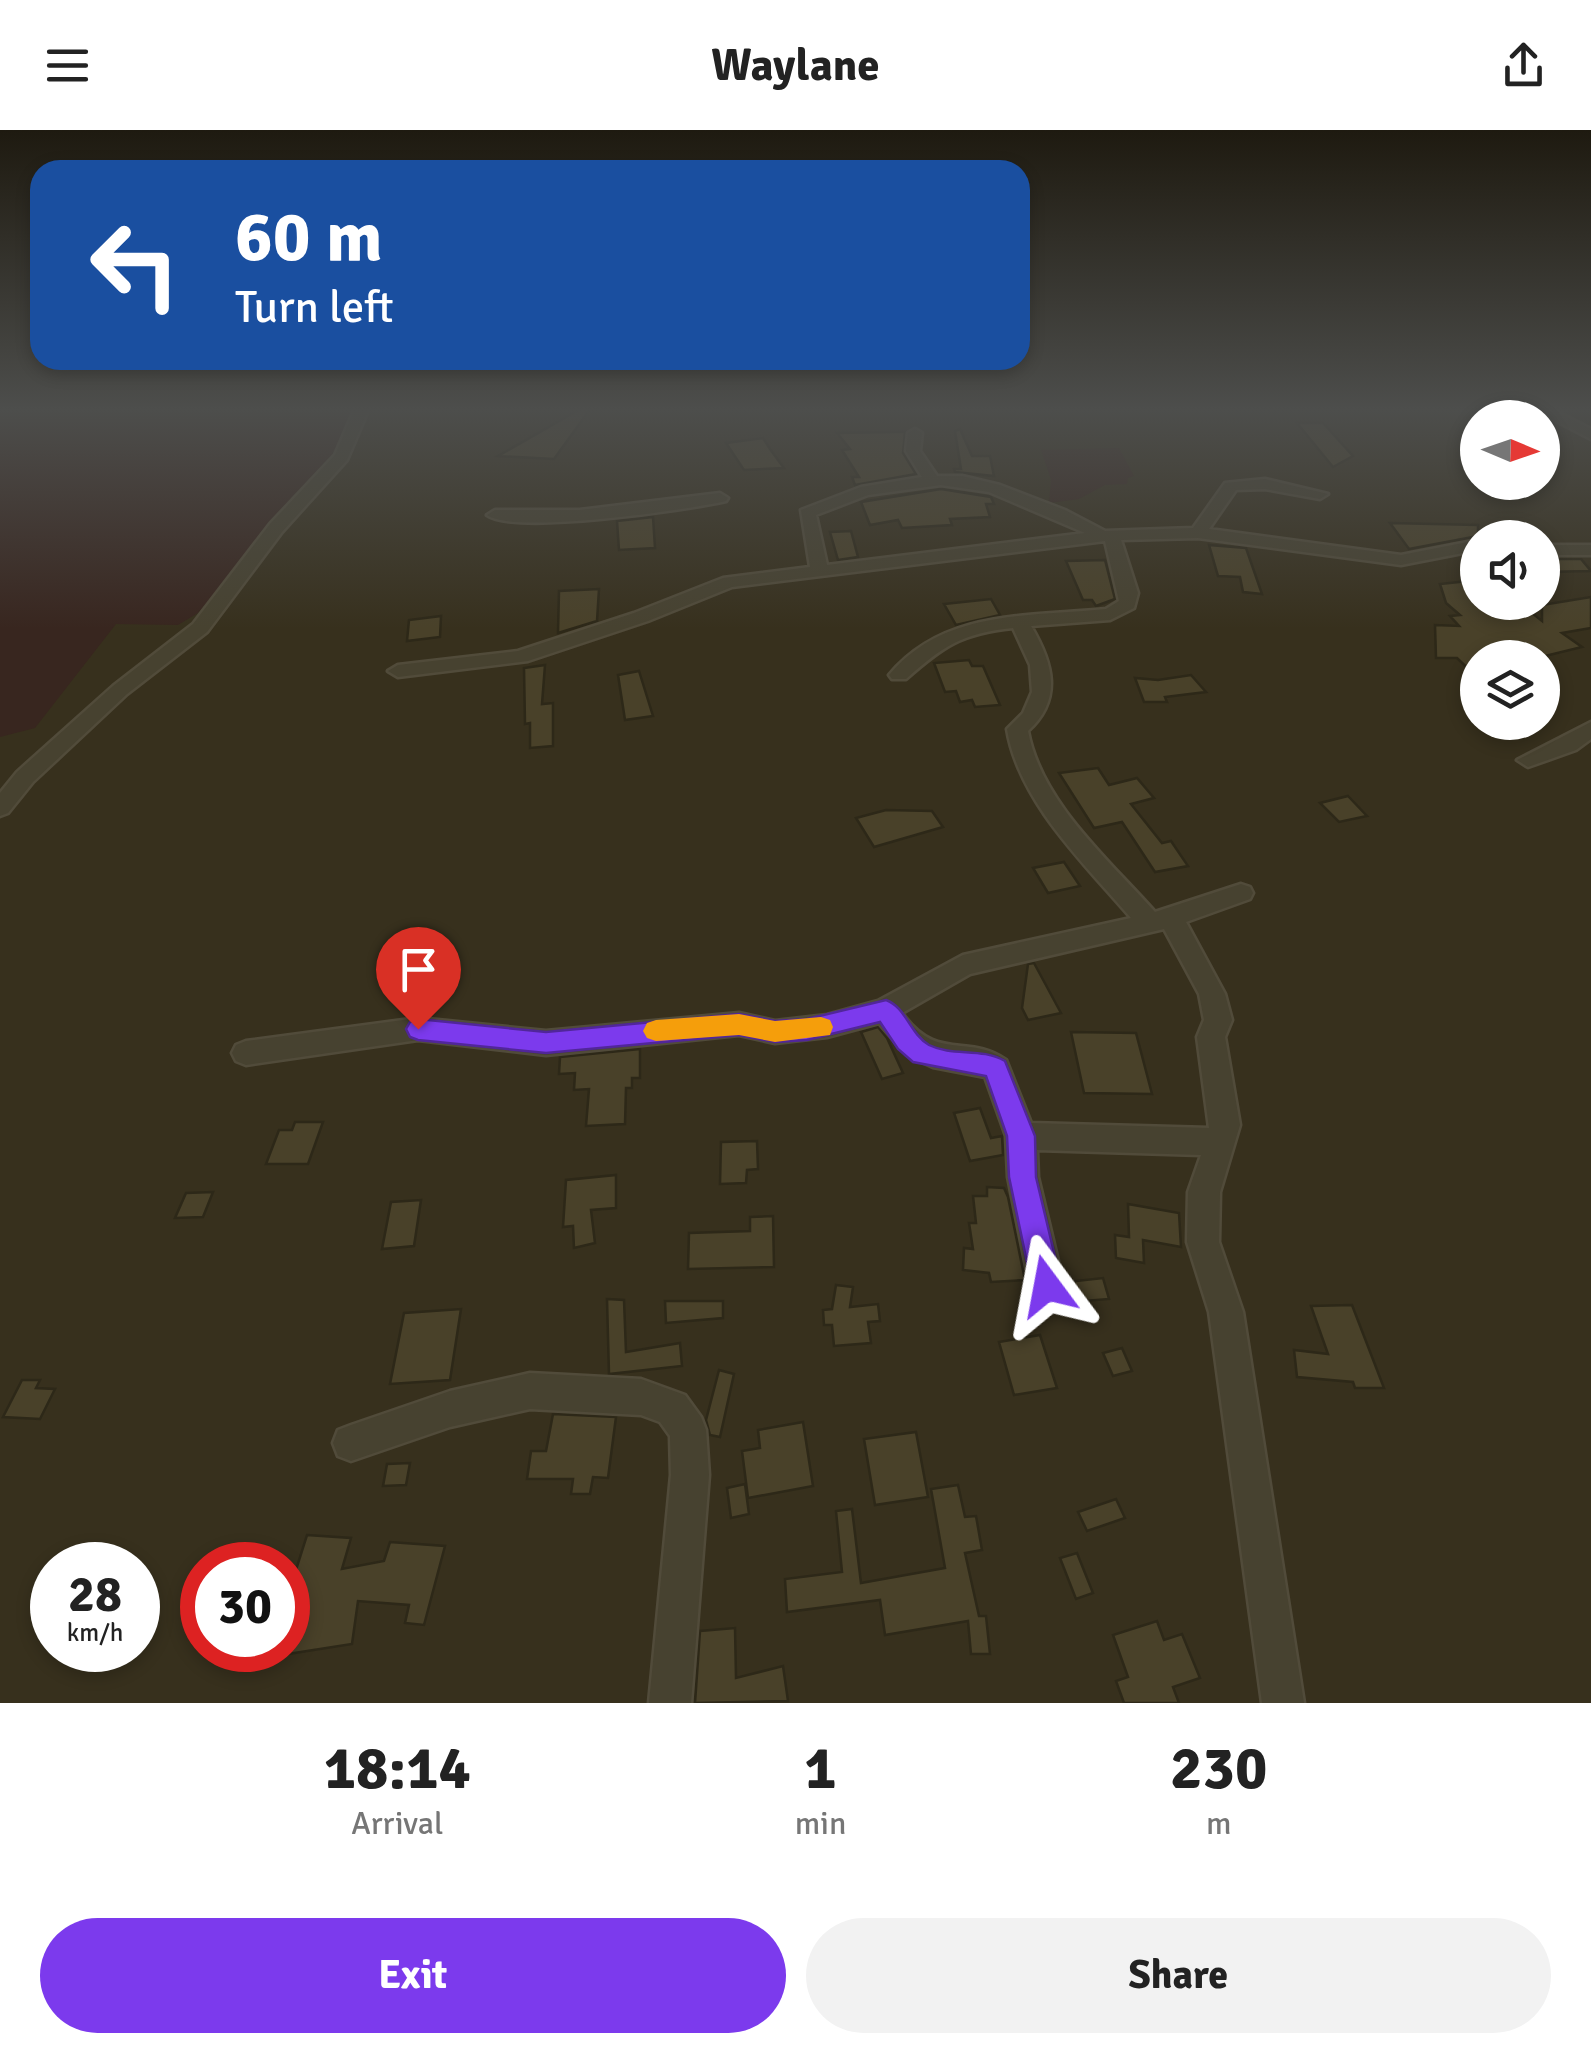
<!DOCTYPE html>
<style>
:root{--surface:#fff;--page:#f2f2f2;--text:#222;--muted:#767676;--accent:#7c3aed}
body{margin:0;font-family:Signika,sans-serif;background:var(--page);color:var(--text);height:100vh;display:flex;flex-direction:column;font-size:38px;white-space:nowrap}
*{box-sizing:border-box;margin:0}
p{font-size:32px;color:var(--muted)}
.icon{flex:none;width:55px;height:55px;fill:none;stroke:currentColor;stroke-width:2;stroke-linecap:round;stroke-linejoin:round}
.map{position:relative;height:1573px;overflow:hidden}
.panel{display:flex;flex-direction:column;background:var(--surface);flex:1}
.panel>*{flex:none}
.banner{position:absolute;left:30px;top:30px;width:1000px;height:210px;border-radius:30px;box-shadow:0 5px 15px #0003;background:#1a4fa0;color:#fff;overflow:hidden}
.needle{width:65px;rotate:92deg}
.fabs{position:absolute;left:1460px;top:270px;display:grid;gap:20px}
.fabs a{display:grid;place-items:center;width:100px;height:100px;border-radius:50%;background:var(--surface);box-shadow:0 5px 15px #0003;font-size:50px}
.speed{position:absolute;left:30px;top:1412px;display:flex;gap:20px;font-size:50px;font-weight:700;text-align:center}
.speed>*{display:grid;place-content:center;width:130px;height:130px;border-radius:50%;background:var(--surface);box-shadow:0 5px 15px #0003;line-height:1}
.speed small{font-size:25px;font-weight:400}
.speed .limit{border:15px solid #d22;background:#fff;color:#111}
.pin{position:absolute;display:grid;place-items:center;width:85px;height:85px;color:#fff;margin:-102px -42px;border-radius:50% 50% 50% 0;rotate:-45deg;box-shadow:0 0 10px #0007}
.pin .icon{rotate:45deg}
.me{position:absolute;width:110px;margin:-55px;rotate:347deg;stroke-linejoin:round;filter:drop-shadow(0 0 8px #0008)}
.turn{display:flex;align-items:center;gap:35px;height:210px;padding:0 40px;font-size:45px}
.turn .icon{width:130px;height:130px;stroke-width:2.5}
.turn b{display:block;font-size:70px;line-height:85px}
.eta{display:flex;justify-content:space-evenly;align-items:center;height:170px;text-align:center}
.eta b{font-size:60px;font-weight:700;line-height:70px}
.primary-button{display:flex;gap:20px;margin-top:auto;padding:20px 40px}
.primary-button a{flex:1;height:115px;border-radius:60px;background:var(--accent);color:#fff;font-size:40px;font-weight:700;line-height:115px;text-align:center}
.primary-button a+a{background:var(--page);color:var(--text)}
header{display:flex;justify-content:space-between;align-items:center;height:130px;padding:0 40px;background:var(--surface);font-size:45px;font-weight:700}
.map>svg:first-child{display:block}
</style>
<header><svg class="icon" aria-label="menu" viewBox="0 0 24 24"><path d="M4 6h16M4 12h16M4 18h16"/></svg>Waylane<svg class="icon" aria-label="share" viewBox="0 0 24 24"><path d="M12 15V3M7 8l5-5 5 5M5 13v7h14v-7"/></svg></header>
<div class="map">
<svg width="1591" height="1573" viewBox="0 0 1591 1573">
<rect width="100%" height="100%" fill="#37301d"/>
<g fill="#38261f">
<path d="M0 278H357L325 338 198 483 178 495 116 494 35 598 0 607Z"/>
<path d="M1119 318 1134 346 1128 348 1127 354 1105 355 1079 369 1049 373 1051 350 1041 320Z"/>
</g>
<g fill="#494129" stroke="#2d2818" stroke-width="2.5">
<path d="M582 278H591L554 329 498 326Z"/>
<path d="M1297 293H1323L1353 326 1333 337Z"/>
<path d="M960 299 972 326H990L994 346 955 342 954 339H961L955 301Z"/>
<path d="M894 302H905L903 323 916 344 855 355 852 347H859L842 320 850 319 837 303Z"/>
<path d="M763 308 770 319 784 338 744 340 726 313Z"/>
<path d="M941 359 991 367 994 374H986L990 387 950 389 952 395 902 398 898 390 870 395 861 372Z"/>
<path d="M653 387 655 418 619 420 617 391Z"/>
<path d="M1390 393 1478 395V406L1409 419Z"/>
<path d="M851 401 858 427 838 430 830 402Z"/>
<path d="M1209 415 1246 418 1262 464 1243 462 1240 447 1218 446Z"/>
<path d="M1542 429H1581L1591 441 1542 442Z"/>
<path d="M1105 430 1115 469 1096 476 1092 470H1083L1066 431Z"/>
<path d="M1478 450V472H1518L1542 491V475L1591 467V498L1562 503 1582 517 1537 528H1478V548L1457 528H1436L1435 495 1459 496 1450 486 1460 485 1446 473 1440 454Z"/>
<path d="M599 459 597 491 558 503 559 461Z"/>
<path d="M991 469 1000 485 956 495 944 474Z"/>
<path d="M441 486 440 507 407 511 409 490Z"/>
<path d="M969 530 972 536H983L1000 575 975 577 972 570 960 572 956 561 945 562 934 533Z"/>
<path d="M545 535 542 574 553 573V616L530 618V593L525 594 524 538Z"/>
<path d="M639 541 653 586 625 590 618 545Z"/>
<path d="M1191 545 1206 562 1165 567 1167 572H1144L1135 548 1158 550Z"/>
<path d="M1098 638 1109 655 1137 648 1154 668 1131 674 1162 713 1171 711 1188 736 1155 742 1122 692 1094 698 1059 643Z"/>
<path d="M1348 666 1367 686 1339 692 1320 673Z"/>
<path d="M886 680 932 681 943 697 874 717 856 688Z"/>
<path d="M1064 732 1080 756 1048 763 1033 738Z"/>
<path d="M1034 833 1061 883 1028 890 1022 878 1028 834Z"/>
<path d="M878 897 887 908 903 943 882 949 861 902Z"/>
<path d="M1071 902 1136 903 1152 964 1084 963Z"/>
<path d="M640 919V948H632V958H626L625 994 586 996 589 959 574 960 575 943 559 944 560 927Z"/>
<path d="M980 978 991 1008 1002 1006 1003 1025 970 1031 954 983Z"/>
<path d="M295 992H323L308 1034H266L279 1000H292Z"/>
<path d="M757 1011 758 1039 747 1040 746 1053 720 1054 721 1012Z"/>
<path d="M616 1045V1078L591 1080 595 1113 574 1118 573 1096 563 1097 566 1050Z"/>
<path d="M987 1057 1004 1058 1008 1067 1025 1150 991 1152 989 1143 963 1140 964 1118 973 1119 969 1093H976L973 1066H987Z"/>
<path d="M213 1062 203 1087 175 1088 186 1063Z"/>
<path d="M421 1070 414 1116 382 1119 391 1072Z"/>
<path d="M1128 1074 1179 1083 1181 1117 1143 1110 1144 1133 1116 1128 1115 1105 1129 1107Z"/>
<path d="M773 1086 774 1137 688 1139 689 1103 750 1101V1087Z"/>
<path d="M1103 1148 1109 1169 1072 1172 1067 1152Z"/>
<path d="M836 1155 853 1157 850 1177 878 1174 880 1191 868 1192 871 1213 834 1216 832 1195H824L823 1180 832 1179Z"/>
<path d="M607 1169 624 1170 626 1222 680 1213 682 1236 609 1244Z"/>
<path d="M665 1171H723V1188L666 1193Z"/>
<path d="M1352 1175 1384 1258H1355L1353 1252 1297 1247 1294 1220 1328 1224 1311 1176Z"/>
<path d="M461 1179 450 1250 390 1254 404 1183Z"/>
<path d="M1040 1205 1057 1258 1014 1265 999 1212Z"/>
<path d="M1122 1218 1132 1241 1113 1246 1103 1223Z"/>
<path d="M719 1240 734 1244 720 1307 710 1305 706 1290Z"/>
<path d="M22 1250H40L36 1258 55 1259 40 1289 3 1287Z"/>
<path d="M553 1284 616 1287 608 1348 593 1347 590 1364H571L573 1349H527L531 1321H546Z"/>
<path d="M803 1292 813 1356 748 1368 742 1321 760 1318 758 1300Z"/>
<path d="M916 1302 928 1367 875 1375 864 1309Z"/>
<path d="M410 1333 406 1355 383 1356 387 1334Z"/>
<path d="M745 1354 749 1384 731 1388 727 1358Z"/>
<path d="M958 1355 965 1387 976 1386 982 1420 965 1423 979 1486H986L990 1524H971L968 1491 885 1505 880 1470 787 1482 785 1449 842 1442 836 1381 852 1379 861 1453 945 1438 931 1359Z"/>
<path d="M1116 1369 1125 1388 1087 1401 1078 1382Z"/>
<path d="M307 1405 351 1408 342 1439 384 1431 390 1412 445 1416 424 1495 405 1493 409 1475 358 1471 352 1514 288 1524V1483L294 1446Z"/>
<path d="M1077 1423 1093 1463 1076 1469 1060 1428Z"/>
<path d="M1157 1491 1164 1510 1182 1504 1200 1548 1173 1557 1179 1573H1124L1116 1551 1128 1547 1113 1505Z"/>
<path d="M735 1498 736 1548 783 1536 788 1571 695 1573 700 1501Z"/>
</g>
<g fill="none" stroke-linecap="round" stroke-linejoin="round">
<g stroke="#514b3a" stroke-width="5">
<g id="minor">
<path d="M355 278H369L347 330 282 402 207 502 127 564 33 652 8 683 0 686V663L17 642 113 556 193 494 270 394 335 325Z"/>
<path d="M1531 278H1550L1591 299V309Z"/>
<path d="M915 299 922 303 920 321 937 346H962L1000 355 1065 380 1105 401 1193 398 1225 353 1265 349 1328 364 1320 369 1265 359 1236 360 1209 399 1401 425 1478 410V420L1401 435 1198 408 1121 410 1138 463 1134 478 1110 490 1031 496C1053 533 1063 569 1028 601 1041 672 1109 730 1155 782L1241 754 1250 757 1253 763 1250 769 1186 792 1225 864 1232 890 1225 907 1240 995 1220 1062 1219 1112 1243 1182 1304 1573H1262L1209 1182 1187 1112 1188 1062 1201 1025 1037 1020 1038 1047 1064 1156 1059 1168 1047 1172 1035 1168 1030 1156 1008 1047 1006 1006 985 947 933 937 907 925 879 893 827 907 775 913 739 905 546 925 418 910 246 935 236 931 232 923 236 915 246 911 418 888 546 901 739 883 775 891 827 885 878 871 963 825 1131 788C1084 733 1019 672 1007 599L1023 583 1032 562 1030 535 1013 498C962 503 943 516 906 549H892L889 545C944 479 1028 487 1106 479L1119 471 1105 411 732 457 648 491 528 531 398 547 388 541 398 535 518 521 634 483 723 448 810 437 801 380 861 357 922 347 906 321 908 303ZM941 355 989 362 1085 403 827 435 816 385 868 365ZM1164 799 1199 864 1204 890 1197 907 1209 998 1031 993 1006 930C968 903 937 933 902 883L970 844Z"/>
<path d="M720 363 728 368 726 371C687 380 514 405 487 385L495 380H580Z"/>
<rect x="1542" y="415" width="49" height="10"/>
<path d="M1591 592V609L1576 620 1528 637 1517 630Z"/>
<path d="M530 1243 641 1249 685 1265 701 1287 706 1300 709 1345 691 1573H649L671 1345 670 1306 660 1292 641 1285 530 1279 450 1297 351 1331 338 1326 333 1313 338 1300 351 1295 450 1261Z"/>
</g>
</g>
<use href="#minor" fill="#474230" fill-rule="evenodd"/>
</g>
<linearGradient id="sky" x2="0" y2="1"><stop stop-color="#1e1a10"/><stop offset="0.56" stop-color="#4d4e4c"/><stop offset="1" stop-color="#4d4e4c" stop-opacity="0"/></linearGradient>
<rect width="1591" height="499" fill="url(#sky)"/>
<path fill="#7c3aed" stroke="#51269a" stroke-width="2.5" d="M886 870C906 877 910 904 929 915 953 927 981 917 1005 931L1035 1006 1036 1047 1062 1156 1058 1167 1047 1171 1037 1167 1032 1156 1009 1047 1007 1006 986 946 913 932 898 919 880 892 807 910 775 912 739 905 546 923 418 910 410 907 406 899 410 892 418 889 546 902 739 884 775 891 807 889Z"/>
<path fill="#f59e0b" d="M739 884 775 891 821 887 830 890 833 897 830 905 775 912 739 905 656 911 647 908 643 901 647 893 656 890Z"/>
</svg>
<div class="fabs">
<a><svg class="needle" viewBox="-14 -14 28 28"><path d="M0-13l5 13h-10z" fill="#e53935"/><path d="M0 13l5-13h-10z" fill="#767676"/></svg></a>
<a><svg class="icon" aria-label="sound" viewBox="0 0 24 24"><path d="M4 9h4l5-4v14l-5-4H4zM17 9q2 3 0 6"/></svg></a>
<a><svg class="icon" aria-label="layers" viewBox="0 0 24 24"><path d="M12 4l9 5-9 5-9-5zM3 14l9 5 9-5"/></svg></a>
</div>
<div class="speed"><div>28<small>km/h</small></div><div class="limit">30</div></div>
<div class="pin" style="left:418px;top:899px;background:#d93025"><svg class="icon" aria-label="arrive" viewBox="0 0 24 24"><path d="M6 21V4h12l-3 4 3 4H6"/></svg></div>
<svg class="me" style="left:1047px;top:1156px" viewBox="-20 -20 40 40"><path d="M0-17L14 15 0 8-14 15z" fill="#7c3aed" stroke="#fff" stroke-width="4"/></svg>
<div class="banner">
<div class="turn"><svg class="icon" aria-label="left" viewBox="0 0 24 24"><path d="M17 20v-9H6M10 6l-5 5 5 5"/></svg><div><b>60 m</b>Turn left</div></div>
</div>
</div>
<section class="panel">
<div class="eta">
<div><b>18:14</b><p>Arrival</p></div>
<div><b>1</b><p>min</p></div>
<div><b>230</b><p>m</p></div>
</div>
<div class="primary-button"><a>Exit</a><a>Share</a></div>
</section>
